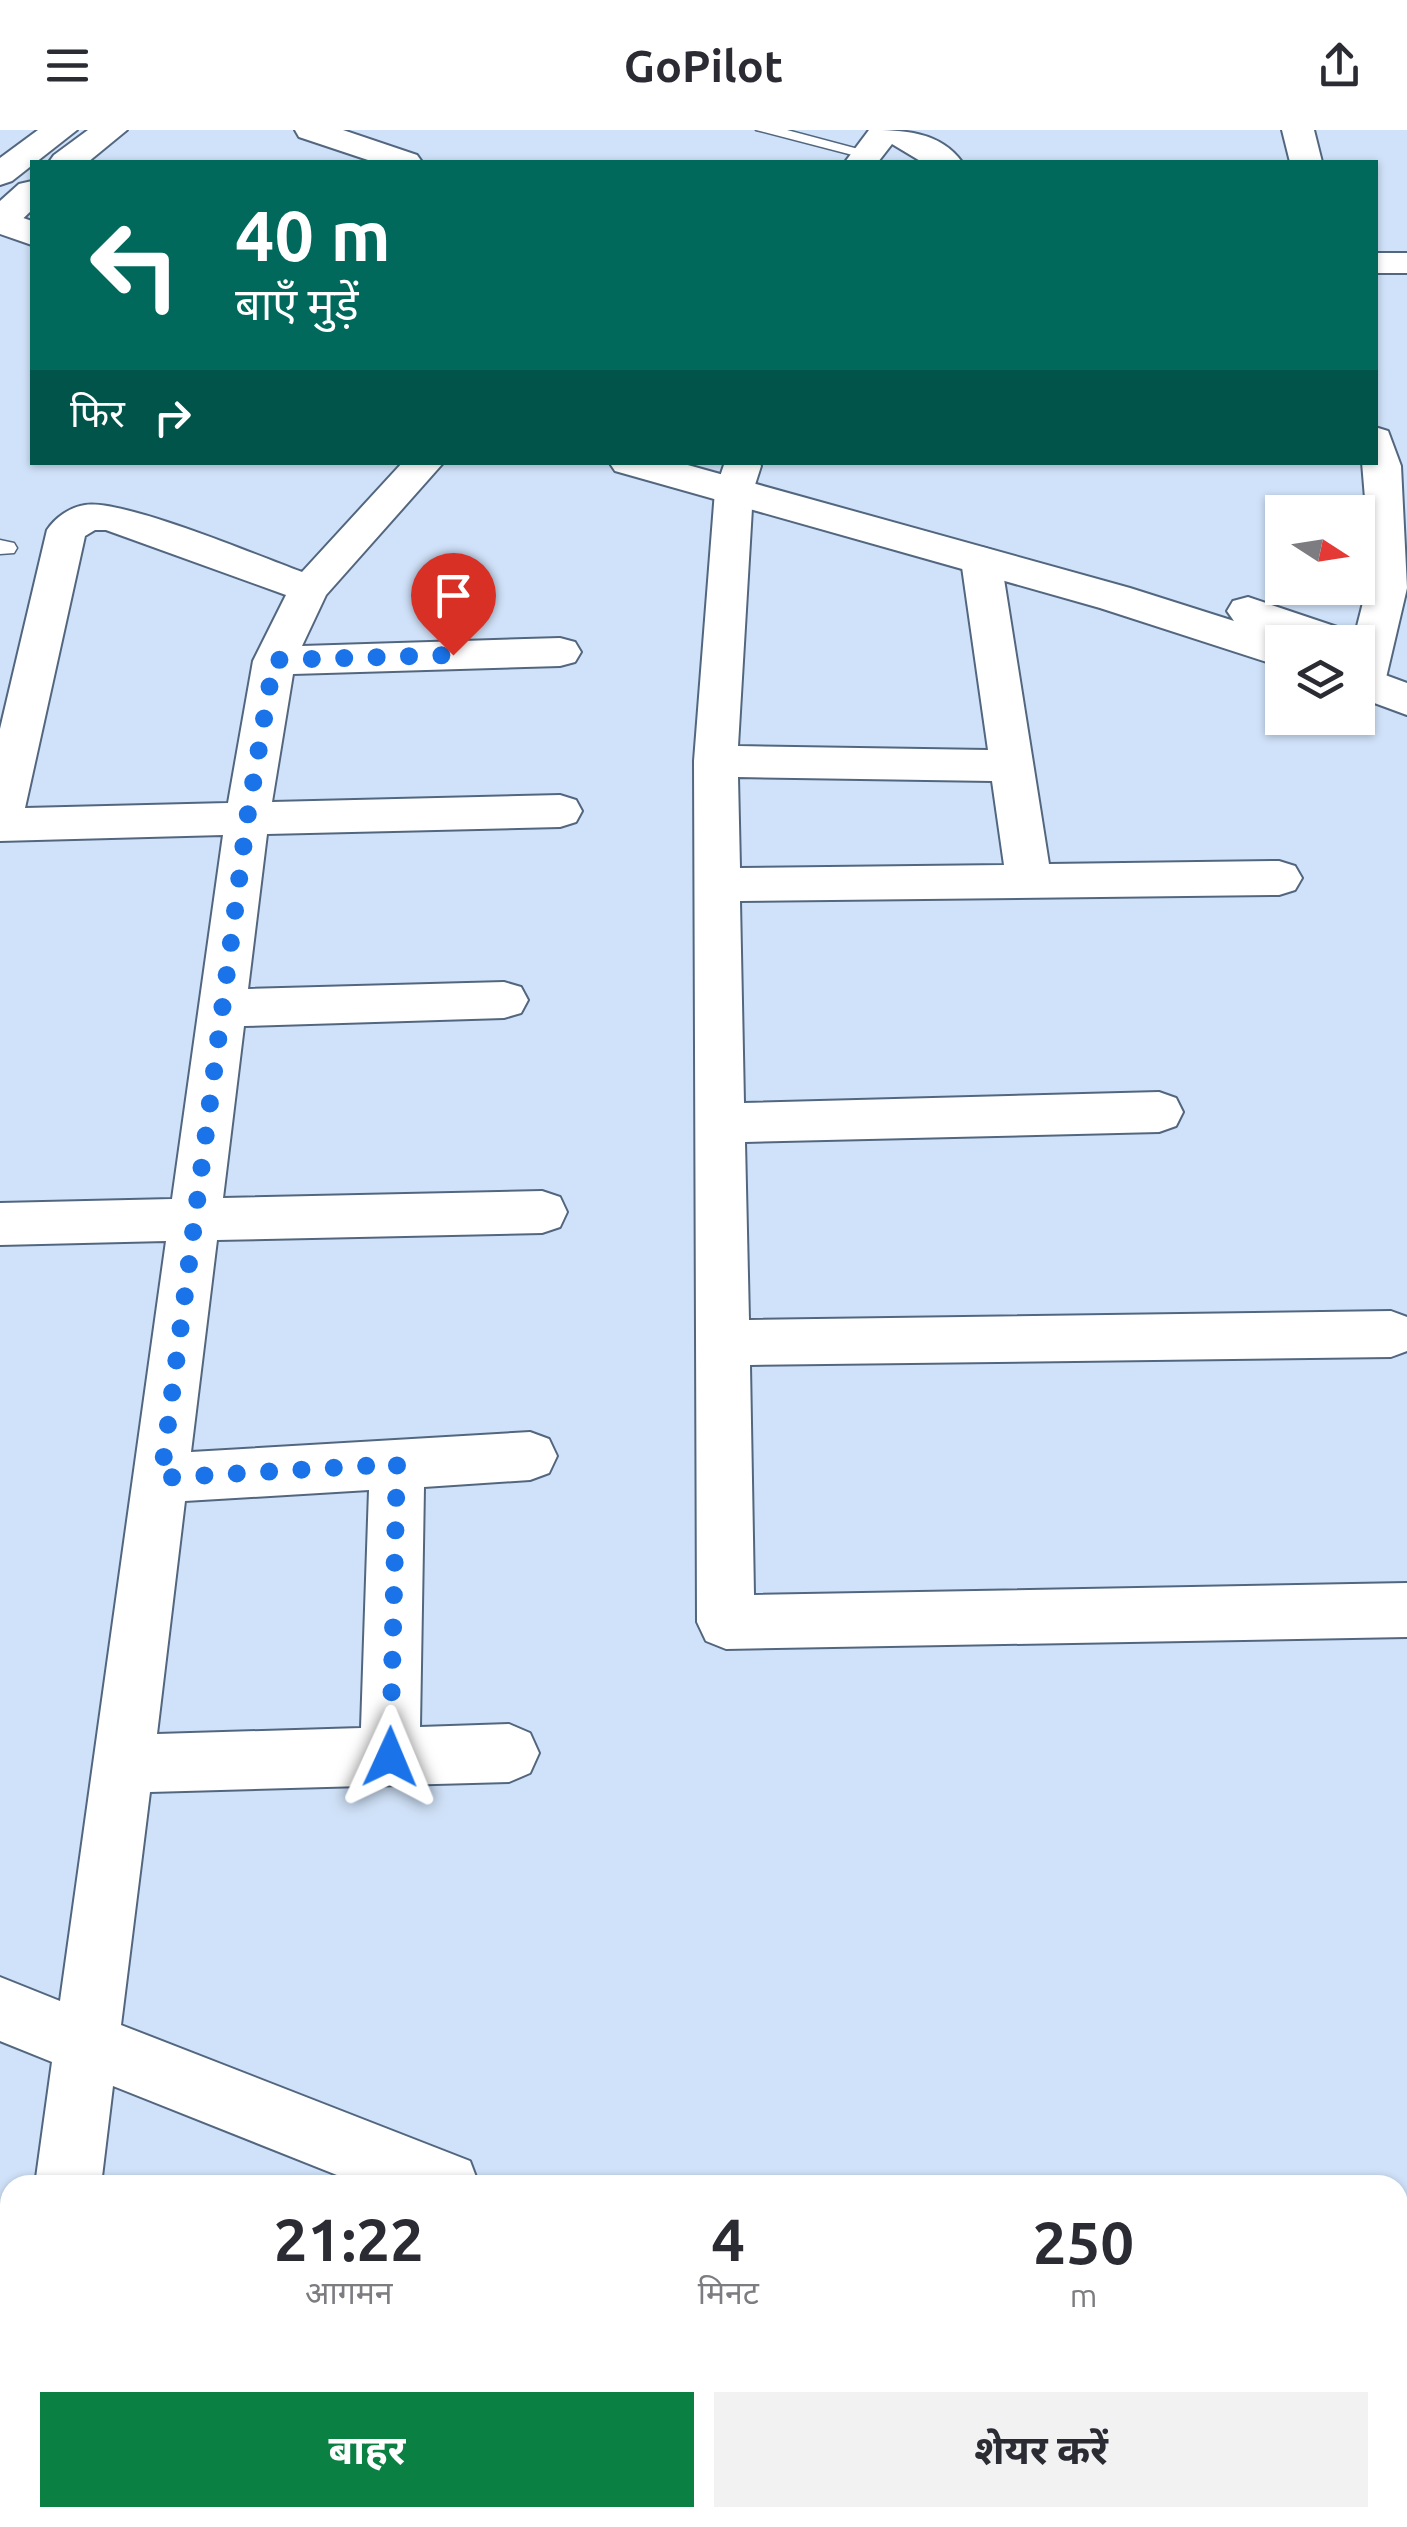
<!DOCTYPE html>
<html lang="hi">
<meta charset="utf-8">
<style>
:root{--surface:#fff;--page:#f2f2f3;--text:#2b2b33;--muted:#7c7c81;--accent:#0b8043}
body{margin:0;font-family:Ubuntu,"Noto Sans Devanagari",sans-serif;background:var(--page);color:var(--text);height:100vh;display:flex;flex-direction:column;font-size:38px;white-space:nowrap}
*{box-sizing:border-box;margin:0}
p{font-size:32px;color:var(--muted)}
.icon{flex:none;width:55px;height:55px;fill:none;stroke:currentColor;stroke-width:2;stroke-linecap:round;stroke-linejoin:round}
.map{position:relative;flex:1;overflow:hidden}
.sheet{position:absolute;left:0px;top:2045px;width:1408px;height:352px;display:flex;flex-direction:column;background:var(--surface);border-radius:30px 30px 0 0;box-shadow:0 2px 8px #0004}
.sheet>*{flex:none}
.hud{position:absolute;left:30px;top:30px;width:1348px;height:305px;border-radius:0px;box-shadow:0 2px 8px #0004;background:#00695c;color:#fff;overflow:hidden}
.needle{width:65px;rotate:102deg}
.buttons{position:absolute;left:1265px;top:365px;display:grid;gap:20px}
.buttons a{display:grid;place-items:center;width:110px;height:110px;border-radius:0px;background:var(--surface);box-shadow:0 2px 8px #0004;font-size:50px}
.pin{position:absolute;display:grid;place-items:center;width:85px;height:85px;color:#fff;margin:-102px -42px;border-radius:50% 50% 50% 0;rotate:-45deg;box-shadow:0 0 10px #0007}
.pin .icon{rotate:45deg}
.me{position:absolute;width:110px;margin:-55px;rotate:1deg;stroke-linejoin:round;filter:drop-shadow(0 0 8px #0008)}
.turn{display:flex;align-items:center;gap:35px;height:210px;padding:0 40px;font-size:45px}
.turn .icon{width:130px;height:130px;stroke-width:2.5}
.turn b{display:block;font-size:70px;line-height:85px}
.then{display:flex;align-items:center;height:95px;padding:0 40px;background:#0003;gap:20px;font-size:38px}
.eta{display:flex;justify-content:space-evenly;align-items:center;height:170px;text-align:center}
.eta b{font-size:60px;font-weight:700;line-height:70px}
.action{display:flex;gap:20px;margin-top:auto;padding:20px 40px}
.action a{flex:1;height:115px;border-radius:0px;background:var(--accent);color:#fff;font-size:40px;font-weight:700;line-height:115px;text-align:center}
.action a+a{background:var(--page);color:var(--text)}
header{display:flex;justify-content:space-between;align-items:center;height:130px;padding:0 40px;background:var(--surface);font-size:45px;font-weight:700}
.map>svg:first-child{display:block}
</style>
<header><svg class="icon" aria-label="menu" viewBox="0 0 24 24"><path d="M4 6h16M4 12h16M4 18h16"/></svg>GoPilot<svg class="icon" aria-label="share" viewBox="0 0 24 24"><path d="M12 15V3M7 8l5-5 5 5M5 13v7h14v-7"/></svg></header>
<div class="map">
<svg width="1407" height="2397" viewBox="0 0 1407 2397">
<rect width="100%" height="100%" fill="#d0e2f9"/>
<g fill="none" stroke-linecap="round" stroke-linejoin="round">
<g stroke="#52677f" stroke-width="3">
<g id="service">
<path d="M756 0H787L877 24 868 29Z"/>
<path d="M0 410 14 413 17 418 14 423 0 424Z"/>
</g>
</g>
<g stroke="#52677f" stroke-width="4">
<g id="minor">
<path d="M295 0H343L417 25 422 32H374L299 7Z"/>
<path d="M869 0C902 0 940 1 962 32H922L892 14 878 32H845Z"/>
<path d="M1282 0H1314L1322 32H1290Z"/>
<rect x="1375" y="123" width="32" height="20"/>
<path d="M1375 297 1388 301 1401 336 1407 458 1385 552 1379 562 1358 564V512H1353L1371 441 1362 332H1375Z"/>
<path d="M403 332H444L326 465 302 516 560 508 575 512 581 522 575 532 560 536 293 544 272 672 560 665 576 670 582 681 576 692 560 697 267 704 248 859 504 852 521 857 528 870 521 883 504 888 244 896 223 1068 542 1061 560 1067 567 1082 560 1097 542 1103 217 1110 191 1322 530 1302 549 1309 557 1326 549 1343 530 1350 424 1357 420 1597 509 1594 530 1603 539 1623 530 1643 509 1652 150 1662 121 1895 470 2031 479 2055H362L113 1956 101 2055H35L52 1932 0 1911V1847L60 1871 166 1111 0 1115V1073L172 1069 223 705 0 711V599L47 400C55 388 70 377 85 375 124 369 258 426 302 442ZM95 400H106L286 465 253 531 228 673 25 678 85 406ZM369 1360 361 1598 157 1604 185 1371Z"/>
<path d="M725 332H759L761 336 753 361 738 616 988 620 961 430 967 421 981 417 995 421 1001 430 1049 734 1279 731 1295 736 1302 748 1295 760 1279 765 740 771 744 973 1159 962 1176 968 1183 982 1176 996 1159 1002 745 1012 749 1190 1391 1181 1407 1187V1221L1391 1227 750 1235 754 1465 1407 1453V1507L726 1519 706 1511 697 1492 694 631 715 361ZM738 647 992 651 1004 735 740 738Z"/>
<path d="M10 2359V2388H62L61 2397H0V2364Z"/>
<path d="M345 2388H417L418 2397H346Z"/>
</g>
</g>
<g stroke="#52677f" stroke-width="4">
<g id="tertiary">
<path d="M0 80 32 91V115L0 104Z"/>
<path d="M609 332H677L1130 458 1234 491 1227 481 1233 471 1248 467 1352 502 1359 512H1282V537L1100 478 615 341Z"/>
<path d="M1358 535 1407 553V585L1358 567Z"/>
</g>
</g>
<g stroke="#52677f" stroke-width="4">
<g id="trunk">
<path d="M38 0H77L12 51 0 55V28Z"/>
<path d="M88 0H127L88 32H49L54 25Z"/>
<path d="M32 51V80L13 98 0 101V71L19 54Z"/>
</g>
</g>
<use href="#service" fill="#fff" fill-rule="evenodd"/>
<use href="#minor" fill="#fff" fill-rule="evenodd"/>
<use href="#tertiary" fill="#fff" fill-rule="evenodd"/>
<use href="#trunk" fill="#fff" fill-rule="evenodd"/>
</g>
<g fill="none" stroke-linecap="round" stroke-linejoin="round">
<path stroke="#1a73e8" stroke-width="18" stroke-dasharray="0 32.4" d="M390 1627 397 1334 161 1348 247 689 274 530 453 525"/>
</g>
</svg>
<div class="buttons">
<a><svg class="needle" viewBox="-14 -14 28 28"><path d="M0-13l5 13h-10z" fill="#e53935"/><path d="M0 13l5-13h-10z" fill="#7c7c81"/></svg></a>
<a><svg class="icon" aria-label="layers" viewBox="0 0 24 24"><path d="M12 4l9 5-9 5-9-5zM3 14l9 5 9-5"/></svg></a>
</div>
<div class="pin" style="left:453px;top:525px;background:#d93025"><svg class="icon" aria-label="arrive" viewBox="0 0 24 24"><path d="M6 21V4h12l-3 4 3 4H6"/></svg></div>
<svg class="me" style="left:390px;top:1627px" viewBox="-20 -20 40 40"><path d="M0-17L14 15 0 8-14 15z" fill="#1a73e8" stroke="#fff" stroke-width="4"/></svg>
<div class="hud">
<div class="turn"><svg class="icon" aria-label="left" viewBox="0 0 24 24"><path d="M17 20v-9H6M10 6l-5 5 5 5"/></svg><div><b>40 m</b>बाएँ मुड़ें</div></div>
<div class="then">फिर<svg class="icon" aria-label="right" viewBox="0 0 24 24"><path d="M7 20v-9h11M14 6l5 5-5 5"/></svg></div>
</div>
<section class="sheet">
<div class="eta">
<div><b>21:22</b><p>आगमन</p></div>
<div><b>4</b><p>मिनट</p></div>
<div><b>250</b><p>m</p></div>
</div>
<div class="action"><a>बाहर</a><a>शेयर करें</a></div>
</section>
</div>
